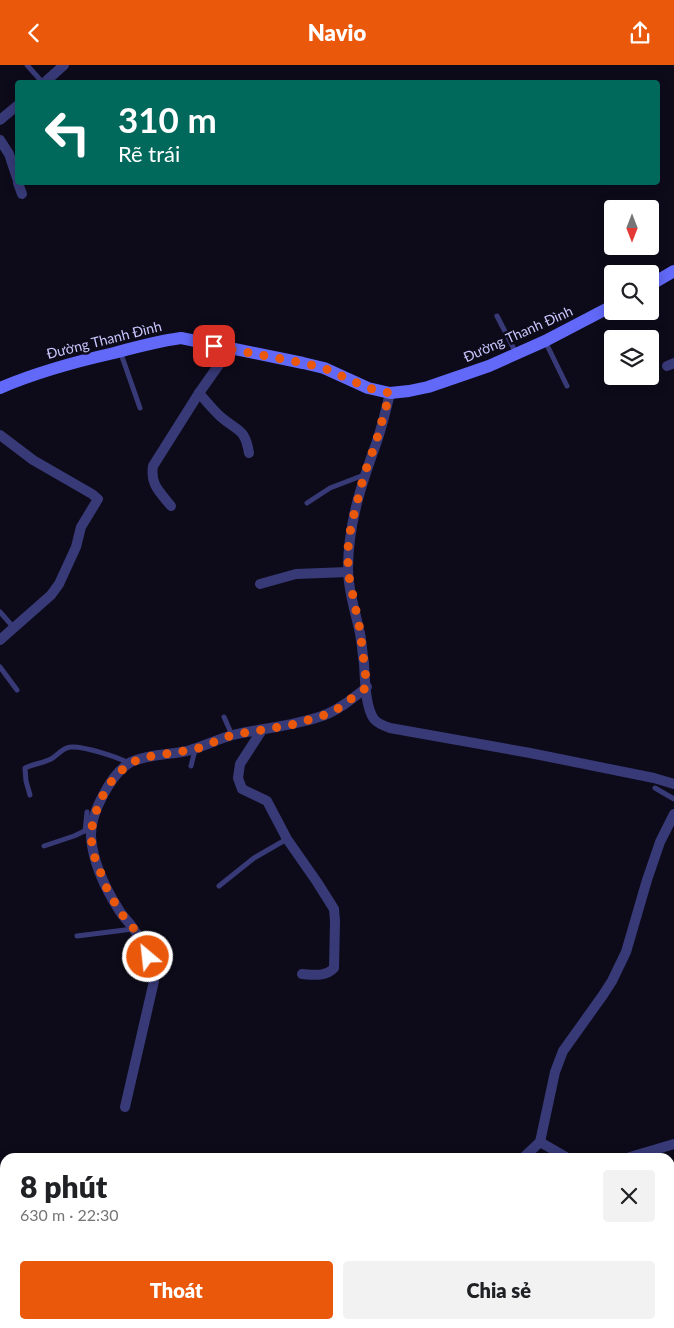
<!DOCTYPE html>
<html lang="vi">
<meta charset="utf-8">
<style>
:root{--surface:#fff;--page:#f2f2f2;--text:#202124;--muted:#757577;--accent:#ea580c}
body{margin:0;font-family:Lato,sans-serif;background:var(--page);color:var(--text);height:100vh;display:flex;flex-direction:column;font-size:19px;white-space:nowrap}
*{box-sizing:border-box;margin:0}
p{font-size:16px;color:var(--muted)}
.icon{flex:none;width:28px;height:28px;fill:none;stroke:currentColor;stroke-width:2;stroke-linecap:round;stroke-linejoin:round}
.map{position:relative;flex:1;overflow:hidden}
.drawer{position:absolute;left:0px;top:1088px;width:675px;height:176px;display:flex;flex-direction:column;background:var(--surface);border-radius:15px 15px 0 0;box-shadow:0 2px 12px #0003}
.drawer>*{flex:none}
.hud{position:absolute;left:15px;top:15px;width:645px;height:105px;border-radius:5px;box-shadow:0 2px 12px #0003;background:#00695c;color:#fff;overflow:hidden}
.needle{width:32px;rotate:180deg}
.buttons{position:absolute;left:604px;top:135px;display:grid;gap:10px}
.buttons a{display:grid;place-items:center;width:55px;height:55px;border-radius:5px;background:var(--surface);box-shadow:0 2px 12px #0003;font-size:25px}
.pin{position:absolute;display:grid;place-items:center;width:42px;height:42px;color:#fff;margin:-21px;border-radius:10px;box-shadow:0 2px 8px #0006}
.me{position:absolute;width:55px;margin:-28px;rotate:332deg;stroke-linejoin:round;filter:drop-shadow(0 0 4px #0008)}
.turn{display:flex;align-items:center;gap:18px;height:105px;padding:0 20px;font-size:22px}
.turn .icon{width:65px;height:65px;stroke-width:2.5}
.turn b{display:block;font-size:35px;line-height:42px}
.round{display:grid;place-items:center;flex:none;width:52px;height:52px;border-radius:5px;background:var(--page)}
.overview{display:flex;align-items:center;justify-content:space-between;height:85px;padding:0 20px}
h1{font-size:30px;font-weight:800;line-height:38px}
.button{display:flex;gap:10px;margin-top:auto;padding:10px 20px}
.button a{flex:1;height:58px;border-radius:5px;background:var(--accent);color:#fff;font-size:20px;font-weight:800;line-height:58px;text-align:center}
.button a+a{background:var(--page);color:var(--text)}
header{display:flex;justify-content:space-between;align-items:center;height:65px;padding:0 20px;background:var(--accent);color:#fff;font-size:22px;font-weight:800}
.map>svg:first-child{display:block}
</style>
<header><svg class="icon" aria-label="back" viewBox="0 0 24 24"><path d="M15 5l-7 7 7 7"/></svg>Navio<svg class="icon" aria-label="share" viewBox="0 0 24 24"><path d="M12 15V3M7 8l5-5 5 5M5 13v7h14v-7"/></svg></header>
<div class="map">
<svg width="674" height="1263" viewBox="0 0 674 1263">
<rect width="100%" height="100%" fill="#0d0b1a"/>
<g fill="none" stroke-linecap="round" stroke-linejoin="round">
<g stroke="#383a78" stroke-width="5">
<path d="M27 0 43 18"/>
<path d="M497 251 516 288"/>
<path d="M545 276 567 321"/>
<path d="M120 286 140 343"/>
<path d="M307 438 330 423 364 410"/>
<path d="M0 547 14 563"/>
<path d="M0 602 17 625"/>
<path d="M224 652 232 670"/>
<path d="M191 701 195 685"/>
<path d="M655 723 674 734"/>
<path d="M30 730 26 716 25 703C33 699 43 698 51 694 58 690 63 682 71 682 84 681 117 692 129 698"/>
<path d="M85 766 87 747"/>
<path d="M44 781 74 771 91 763"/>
<path d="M219 821 254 793 287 774"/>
<path d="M77 871 133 864"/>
</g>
<g stroke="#383a78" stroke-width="10">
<path d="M44 18 64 0"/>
<path d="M0 55 18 40"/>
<path d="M0 75 9 89 18 116"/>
<path d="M18 118 22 129"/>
<path d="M667 301 674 298"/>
<path d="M199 328C206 336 213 345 221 352 238 367 245 363 249 388"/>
<path d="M390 328C386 345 382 362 376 379 361 420 348 460 348 504 348 525 355 545 359 564 362 575 362 587 364 598 365 613 365 642 374 654 378 659 384 661 390 663L530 688 654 713 674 719"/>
<path d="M0 370 33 395 92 429 98 434 81 462 76 482 59 519 51 530 0 575"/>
<path d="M171 441C160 427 150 420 153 401L199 328 230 284"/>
<path d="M260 519 296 509 348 507"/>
<path d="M262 665 240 699 238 713 242 724 267 736 287 774 317 817 334 844 335 856 334 903C326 912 313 910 302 909"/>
<path d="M125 1042 154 916C152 897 144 879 133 863 129 857 123 852 119 845 105 823 93 798 91 772 90 749 111 708 131 697 149 689 168 690 187 686 203 682 217 674 233 670 263 663 294 661 322 651 339 645 353 633 367 622"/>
<path d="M540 1077 566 1092"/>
<path d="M524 1092 540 1077 555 1007 563 986 603 930 612 916 626 887 647 815 660 777 674 749"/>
<path d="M630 1092 674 1079"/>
<path d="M531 1259 533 1263"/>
<path d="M358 1263 360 1259"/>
</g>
<g stroke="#6269f8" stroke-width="12">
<path d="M650 220 674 206"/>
<path d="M0 323C37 307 74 297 114 288 136 282 158 276 181 273L303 298 324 303 368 323 390 328 409 326 428 322 489 301 545 276 612 241"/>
</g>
</g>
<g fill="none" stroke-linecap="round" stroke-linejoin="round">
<path stroke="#ea580c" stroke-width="9" stroke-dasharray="0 16.2" d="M148 892 134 864 120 847 107 824 93 788 91 772 93 754 102 732 113 714 129 698 147 692 196 684 232 670 291 660 322 651 336 645 367 622 360 565 348 507V483L351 461 364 410 376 377 390 328 368 323 324 303 303 298 214 281"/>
</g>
<g text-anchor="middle" stroke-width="5" stroke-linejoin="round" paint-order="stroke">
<g font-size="14" fill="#c9c7fd" stroke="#0d0b1a">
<text transform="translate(518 269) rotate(-24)" y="5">Đường Thanh Đình</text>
<text transform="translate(104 275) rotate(-14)" y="5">Đường Thanh Đình</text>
</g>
</g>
</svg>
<div class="buttons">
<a><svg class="needle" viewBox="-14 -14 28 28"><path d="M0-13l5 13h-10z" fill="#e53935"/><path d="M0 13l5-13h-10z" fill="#757577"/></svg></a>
<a><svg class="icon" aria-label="search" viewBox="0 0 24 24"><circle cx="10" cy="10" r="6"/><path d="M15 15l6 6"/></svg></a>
<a><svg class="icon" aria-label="layers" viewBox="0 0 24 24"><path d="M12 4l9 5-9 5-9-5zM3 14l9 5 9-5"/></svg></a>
</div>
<div class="pin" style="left:214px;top:281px;background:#d93025"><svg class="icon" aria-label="arrive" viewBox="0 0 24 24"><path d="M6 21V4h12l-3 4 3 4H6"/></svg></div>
<svg class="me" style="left:148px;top:892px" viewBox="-20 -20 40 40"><circle r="17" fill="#ea580c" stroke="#fff" stroke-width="3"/><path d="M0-11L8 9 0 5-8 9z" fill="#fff"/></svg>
<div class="hud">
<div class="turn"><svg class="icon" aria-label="left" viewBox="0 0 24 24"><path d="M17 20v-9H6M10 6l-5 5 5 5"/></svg><div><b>310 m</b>Rẽ trái</div></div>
</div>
<section class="drawer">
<div class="overview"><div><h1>8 phút</h1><p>630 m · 22:30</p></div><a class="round"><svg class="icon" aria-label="close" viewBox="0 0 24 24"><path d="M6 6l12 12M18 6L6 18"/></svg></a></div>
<div class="button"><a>Thoát</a><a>Chia sẻ</a></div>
</section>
</div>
